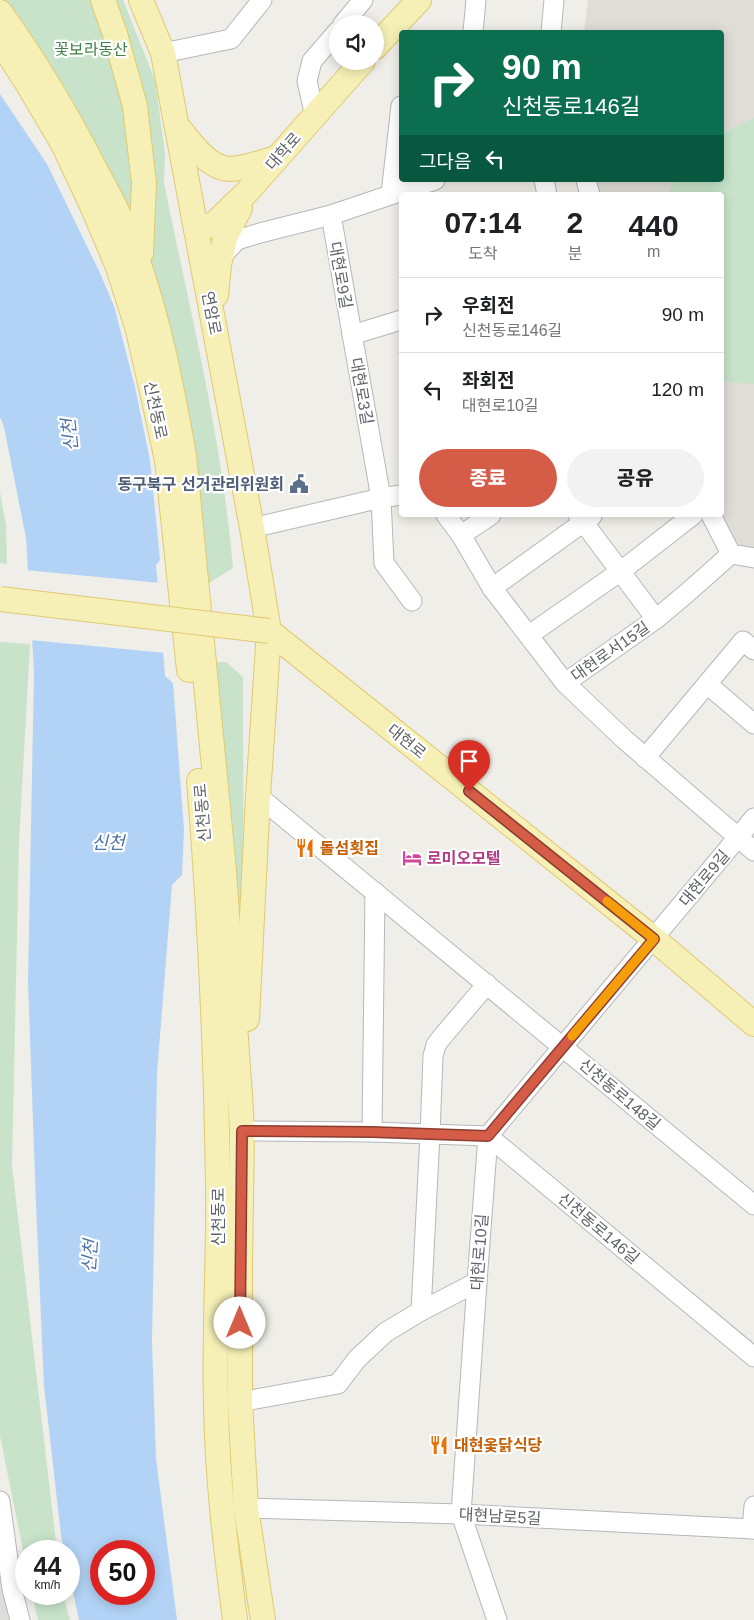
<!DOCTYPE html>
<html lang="ko">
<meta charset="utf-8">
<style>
:root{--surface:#fff;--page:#f2f2f2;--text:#202124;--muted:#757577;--line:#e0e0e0;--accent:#d55d48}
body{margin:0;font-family:Arial,"Noto Sans KR",sans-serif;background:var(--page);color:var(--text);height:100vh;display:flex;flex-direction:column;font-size:19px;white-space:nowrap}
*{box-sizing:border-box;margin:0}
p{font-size:16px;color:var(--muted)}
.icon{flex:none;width:28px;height:28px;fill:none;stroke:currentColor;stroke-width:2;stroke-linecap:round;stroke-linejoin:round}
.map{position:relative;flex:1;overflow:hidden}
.details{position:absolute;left:399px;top:192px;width:325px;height:325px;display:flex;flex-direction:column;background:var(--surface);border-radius:5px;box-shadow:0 2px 12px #0003}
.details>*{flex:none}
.banner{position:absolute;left:399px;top:30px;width:325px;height:152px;border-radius:5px;box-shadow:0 2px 12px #0003;background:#0b6e4f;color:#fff;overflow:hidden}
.fabs{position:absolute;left:329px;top:15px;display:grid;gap:10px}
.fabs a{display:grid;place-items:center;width:55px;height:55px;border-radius:50%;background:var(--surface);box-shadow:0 2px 12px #0003;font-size:25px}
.speed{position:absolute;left:15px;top:1540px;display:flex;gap:10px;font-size:25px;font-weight:700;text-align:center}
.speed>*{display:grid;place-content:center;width:65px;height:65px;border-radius:50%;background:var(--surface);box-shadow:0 2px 12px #0003;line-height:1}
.speed small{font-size:12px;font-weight:400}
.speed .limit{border:8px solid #d22;background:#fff;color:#111}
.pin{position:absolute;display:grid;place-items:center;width:42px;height:42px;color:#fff;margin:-51px -21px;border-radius:50% 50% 50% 0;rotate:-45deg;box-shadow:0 0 5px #0007}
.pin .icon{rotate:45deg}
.me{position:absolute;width:55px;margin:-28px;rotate:0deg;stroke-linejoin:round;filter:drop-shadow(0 0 4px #0008)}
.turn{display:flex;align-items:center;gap:18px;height:105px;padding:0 20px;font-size:22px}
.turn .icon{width:65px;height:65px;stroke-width:2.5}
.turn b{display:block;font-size:35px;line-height:42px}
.then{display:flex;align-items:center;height:48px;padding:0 20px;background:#0003;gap:10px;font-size:19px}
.eta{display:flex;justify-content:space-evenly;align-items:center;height:85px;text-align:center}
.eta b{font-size:30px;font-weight:800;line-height:35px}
.button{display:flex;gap:10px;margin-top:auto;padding:10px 20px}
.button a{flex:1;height:58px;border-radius:30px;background:var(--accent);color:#fff;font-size:20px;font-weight:800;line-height:58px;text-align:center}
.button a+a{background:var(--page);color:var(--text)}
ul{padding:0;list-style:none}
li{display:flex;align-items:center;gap:15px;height:75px;padding:0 20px;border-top:1px solid var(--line)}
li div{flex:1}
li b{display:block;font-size:19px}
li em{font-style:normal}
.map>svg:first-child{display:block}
</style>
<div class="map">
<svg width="754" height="1620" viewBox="0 0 754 1620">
<rect width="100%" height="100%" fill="#efeee8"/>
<path fill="#deddda" d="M10 1578 20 1620H0V1579Z"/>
<path fill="#dfddd6" d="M588 0H754V555L732 551 721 515V195H596L592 180H721V32H584Z"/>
<g fill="#c8e3ca">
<path d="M0 0H123L155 80 165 153 164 183C190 311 222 438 233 568L207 584 192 465Z"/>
<path d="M754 118V384L721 381V195H667L674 180H721V134Z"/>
<path d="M0 492 6 526 7 564 0 563Z"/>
<path d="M0 642 30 644 19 842 12 1166 57 1551H26V1565L0 1436Z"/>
<path d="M213 662H226L243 677 244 1004Z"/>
<path d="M32 1594H63L70 1620H38Z"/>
</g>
<path fill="#b2d3f5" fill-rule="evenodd" d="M0 94 47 164 99 271 114 306 135 387 150 460 160 560 156 565 165 676 173 683 184 830 182 875 172 885 157 1073 152 1342 156 1459 177 1620H79L69 1573V1551H64L61 1535 44 1386 36 1204 28 982 34 672 26 538 4 427 0 417ZM101 1551H144V1594H101Z"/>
<path fill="#efeee8" d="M26 570 160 583 166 653 30 640Z"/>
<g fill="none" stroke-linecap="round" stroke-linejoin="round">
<g stroke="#b5b7ba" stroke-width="21">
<g id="minor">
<path d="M343 24 363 0"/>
<path d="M473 32 476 0"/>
<path d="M551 32 554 0"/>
<path d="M163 53 231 39 262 0"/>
<path d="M315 116 307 81 312 61 338 31"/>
<path d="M544 180 547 195"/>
<path d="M586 180 590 195"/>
<path d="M391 194 401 106"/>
<path d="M331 215 381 498 384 563 412 601"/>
<path d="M220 258 237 240 260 233 331 215 435 180"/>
<path d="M352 335 401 320"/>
<path d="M446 515 461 535 492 588 565 683 624 739 754 851"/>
<path d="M578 515 656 619"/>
<path d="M711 515 731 554 754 558"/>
<path d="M252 528 381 498 401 495"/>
<path d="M461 535 491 515"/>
<path d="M492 588 592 516"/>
<path d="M529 635 621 571 693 515"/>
<path d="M565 683 656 619 687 593 731 554"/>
<path d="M707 684 754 724"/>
<path d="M645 758 743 641 754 650"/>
<path d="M258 796 754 1205"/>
<path d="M242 1131 372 1132 488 1136 754 1357"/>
<path d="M372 1132 375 892"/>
<path d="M421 1311 430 1134 433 1056 436 1045 442 1037 487 984"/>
<path d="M240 1402 338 1384 357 1359 386 1332 421 1311 477 1282"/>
<path d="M0 1501 12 1589 20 1620"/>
<path d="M246 1508 461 1514 754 1529"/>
<path d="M752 1529 754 1506"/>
<path d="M497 1620 461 1514 477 1282 488 1136 754 818"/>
</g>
</g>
<g stroke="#e1c96f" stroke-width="26">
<g id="major">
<path d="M103 0 115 34 135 106 144 183 141 253 135 257"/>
<path d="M141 0 163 53 252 528 269 631 258 796 247 1019"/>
<path d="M0 12C36 62 68 116 96 171 111 198 126 227 136 256 159 320 172 388 184 455L224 871 240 1095 242 1131 240 1264V1402L246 1508 263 1620"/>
<path d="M0 41 27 83 63 144 93 208 118 267 138 330 153 396 167 460 189 670"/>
<path d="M375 47 419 0"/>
<path d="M177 126C190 141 203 162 223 168 235 172 263 162 276 158"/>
<path d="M196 230 214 224 248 191 363 61"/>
<path d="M216 295 219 265 225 238 240 208"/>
<path d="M269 631 654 939 754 1024"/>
<path d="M199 781C210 915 216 1050 218 1186 219 1259 214 1332 216 1405 217 1477 226 1549 235 1620"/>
</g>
</g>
<use href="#minor" stroke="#fff" stroke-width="19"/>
<use href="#major" stroke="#f6f0b7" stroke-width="24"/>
<g stroke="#e1c96f" stroke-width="26" stroke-linecap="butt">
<path id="major-bridge" d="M0 599 269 631"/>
</g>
<use href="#major-bridge" stroke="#f6f0b7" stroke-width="24"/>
</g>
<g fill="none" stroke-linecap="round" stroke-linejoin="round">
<g stroke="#8a3c2f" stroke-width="12">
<path id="route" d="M240 1323 242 1131 372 1132 488 1136 654 939 469 791"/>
</g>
<use href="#route" stroke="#d55d48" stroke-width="9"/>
<path stroke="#f59e0b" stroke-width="9" d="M572 1036 654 939 607 901"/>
</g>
<defs>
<g id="civic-bare" transform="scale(1.5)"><path d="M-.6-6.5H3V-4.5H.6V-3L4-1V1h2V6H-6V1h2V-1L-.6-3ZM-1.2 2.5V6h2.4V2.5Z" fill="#5c6f8a" stroke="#fff" stroke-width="2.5" paint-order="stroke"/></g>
<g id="restaurant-bare" transform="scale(1.5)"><path d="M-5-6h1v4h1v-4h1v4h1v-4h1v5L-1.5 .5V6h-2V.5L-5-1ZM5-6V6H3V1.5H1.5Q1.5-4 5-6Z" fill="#e8710a" stroke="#fff" stroke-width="2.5" paint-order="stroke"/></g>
<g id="hotel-bare" transform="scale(1.5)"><path d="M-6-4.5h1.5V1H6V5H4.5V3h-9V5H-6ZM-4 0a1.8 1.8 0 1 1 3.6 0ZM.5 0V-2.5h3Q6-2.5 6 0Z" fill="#d1479c" stroke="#fff" stroke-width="2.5" paint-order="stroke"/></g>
</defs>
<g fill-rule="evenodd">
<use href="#civic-bare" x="299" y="484"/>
<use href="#restaurant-bare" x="305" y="848"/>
<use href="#hotel-bare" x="412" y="858"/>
<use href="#restaurant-bare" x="439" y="1445"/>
</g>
<g text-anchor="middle" stroke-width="4.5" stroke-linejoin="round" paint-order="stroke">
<g font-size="16" fill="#418349" stroke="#fff">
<text x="91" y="55">꽃보라동산</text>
</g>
<g font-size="16" fill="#5f6266" stroke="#fff">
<text transform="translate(283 151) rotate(-49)" y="6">대학로</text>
<text transform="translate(341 275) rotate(80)" y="6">대현로9길</text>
<text transform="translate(212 313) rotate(79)" y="6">연암로</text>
<text transform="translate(362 391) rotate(80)" y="6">대현로3길</text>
<text transform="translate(156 410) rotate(78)" y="6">신천동로</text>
<text transform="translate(610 651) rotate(-35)" y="6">대현로서15길</text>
<text transform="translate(407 741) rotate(39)" y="6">대현로</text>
<text transform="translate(202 813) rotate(-95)" y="6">신천동로</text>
<text transform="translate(704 878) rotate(-50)" y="6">대현로9길</text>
<text transform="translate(620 1094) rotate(40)" y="6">신천동로148길</text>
<text transform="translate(218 1217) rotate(-90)" y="6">신천동로</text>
<text transform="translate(599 1228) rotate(40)" y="6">신천동로146길</text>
<text transform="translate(479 1252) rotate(-86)" y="6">대현로10길</text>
<text transform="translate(500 1516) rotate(3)" y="6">대현남로5길</text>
</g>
<g font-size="16" font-weight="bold" fill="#4e5e75" stroke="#fff" text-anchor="end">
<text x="284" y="490">동구북구 선거관리위원회</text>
</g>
<g font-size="16" font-weight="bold" fill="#c56008" stroke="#fff" text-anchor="start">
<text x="320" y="854">돌섬횟집</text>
<text x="454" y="1451">대현옻닭식당</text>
</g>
<g font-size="16" font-weight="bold" fill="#b23c85" stroke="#fff" text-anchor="start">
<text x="427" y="864">로미오모텔</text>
</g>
<g font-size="18" font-style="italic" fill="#5074a6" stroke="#fff">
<text transform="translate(70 435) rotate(-96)" y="6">신천</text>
<text x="108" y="849">신천</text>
<text transform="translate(90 1256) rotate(-86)" y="6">신천</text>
</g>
</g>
</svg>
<div class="fabs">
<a><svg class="icon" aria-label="sound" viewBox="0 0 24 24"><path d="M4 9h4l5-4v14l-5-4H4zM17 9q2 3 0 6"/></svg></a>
</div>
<div class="speed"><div>44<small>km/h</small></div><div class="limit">50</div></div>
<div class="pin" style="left:469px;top:791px;background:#d93025"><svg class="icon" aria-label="arrive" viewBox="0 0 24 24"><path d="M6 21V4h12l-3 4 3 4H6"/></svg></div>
<svg class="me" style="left:240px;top:1323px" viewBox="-20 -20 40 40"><circle r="19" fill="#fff"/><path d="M0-13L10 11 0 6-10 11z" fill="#d55d48"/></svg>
<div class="banner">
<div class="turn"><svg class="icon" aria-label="right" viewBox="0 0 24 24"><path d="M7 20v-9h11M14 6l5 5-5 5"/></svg><div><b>90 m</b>신천동로146길</div></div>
<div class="then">그다음<svg class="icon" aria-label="left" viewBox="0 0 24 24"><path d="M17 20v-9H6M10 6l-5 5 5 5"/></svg></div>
</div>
<section class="details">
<div class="eta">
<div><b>07:14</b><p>도착</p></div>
<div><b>2</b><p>분</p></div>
<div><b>440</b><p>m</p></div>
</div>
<ul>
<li><svg class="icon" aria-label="right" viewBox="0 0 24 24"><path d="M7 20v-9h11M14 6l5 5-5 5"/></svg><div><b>우회전</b><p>신천동로146길</p></div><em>90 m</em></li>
<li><svg class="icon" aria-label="left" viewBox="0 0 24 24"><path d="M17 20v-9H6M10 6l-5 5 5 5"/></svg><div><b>좌회전</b><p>대현로10길</p></div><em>120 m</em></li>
</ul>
<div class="button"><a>종료</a><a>공유</a></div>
</section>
</div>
